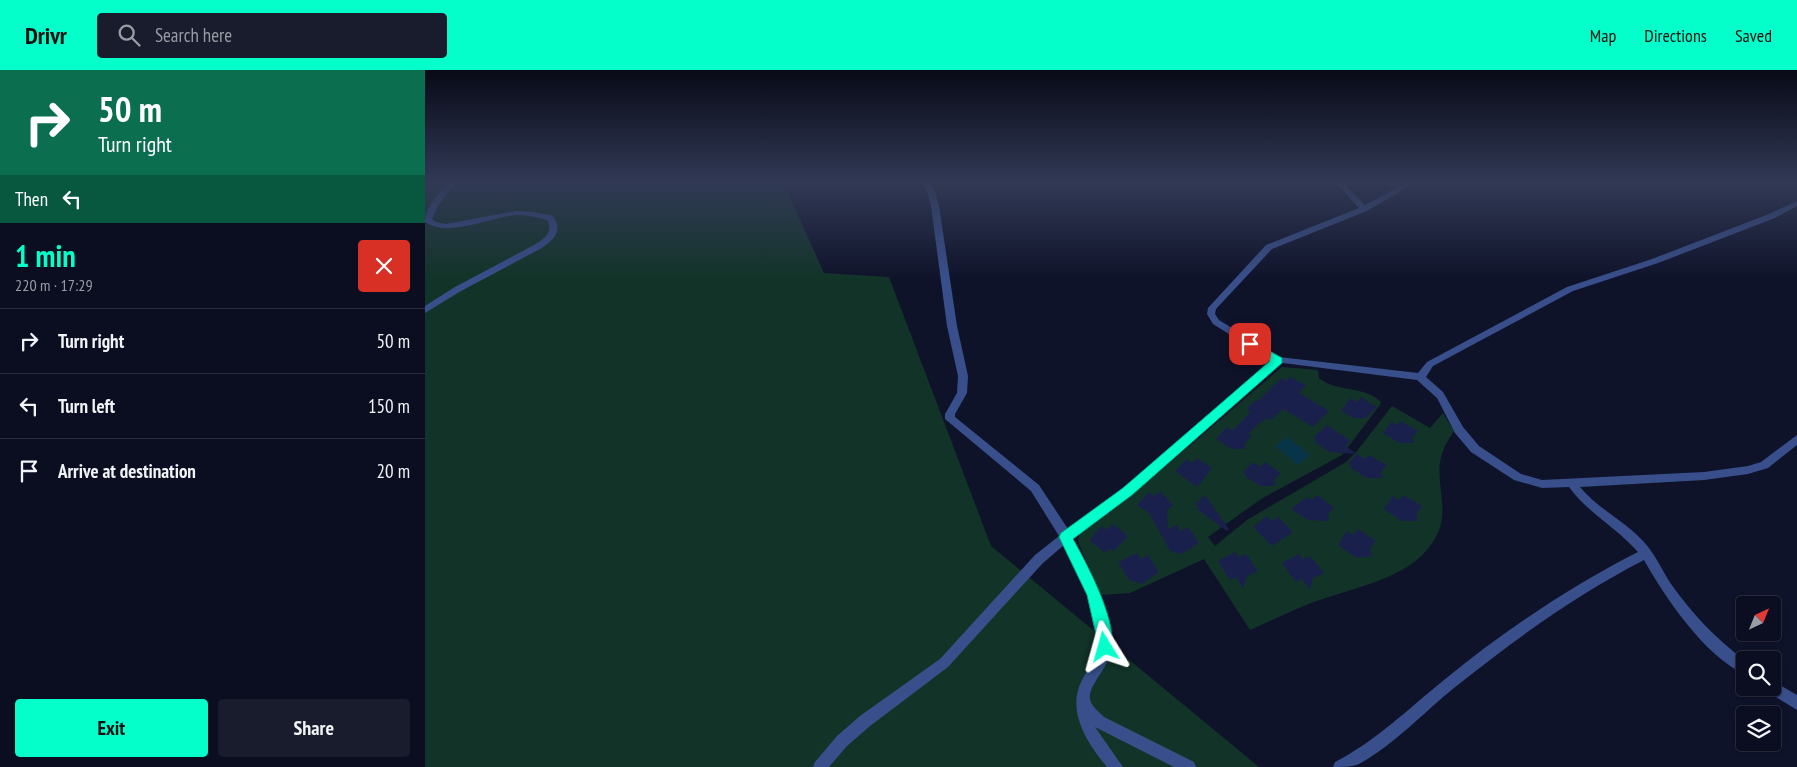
<!DOCTYPE html>
<meta charset="utf-8">
<style>
:root{--surface:#0b0e20;--page:#191c2d;--text:#f1f3f6;--muted:#9a9ca5;--line:#2b2e3e;--accent:#04ffca}
body{margin:0;font-family:"PT Sans Narrow",sans-serif;background:var(--page);color:var(--text);height:100vh;display:flex;flex-direction:column;font-size:19px;white-space:nowrap}
*{box-sizing:border-box;margin:0}
p{font-size:16px;color:var(--muted)}
.icon{flex:none;width:28px;height:28px;fill:none;stroke:currentColor;stroke-width:2;stroke-linecap:round;stroke-linejoin:round}
.map{position:relative;flex:1;overflow:hidden}
.side{display:flex;flex-direction:column;background:var(--surface);width:425px}
.side>*{flex:none}
.top-card{background:#0b6e4f;color:#fff;overflow:hidden}
.needle{width:32px;rotate:43deg}
.tools{position:absolute;left:1311px;top:526px;display:grid;gap:10px}
.tools a{display:grid;place-items:center;width:45px;height:45px;border-radius:5px;background:var(--surface);box-shadow:0 1px 4px #0004,0 0 0 1px var(--line);font-size:25px}
.pin{position:absolute;display:grid;place-items:center;width:42px;height:42px;color:#fff;margin:-21px;border-radius:10px;box-shadow:0 2px 8px #0006}
.me{position:absolute;width:55px;margin:-28px;rotate:352deg;stroke-linejoin:round;filter:drop-shadow(0 0 4px #0008)}
.turn{display:flex;align-items:center;gap:18px;height:105px;padding:0 15px;font-size:22px}
.turn .icon{width:65px;height:65px;stroke-width:2.5}
.turn b{display:block;font-size:35px;line-height:42px}
.then{display:flex;align-items:center;height:48px;padding:0 15px;background:#0003;gap:10px;font-size:19px}
.round{display:grid;place-items:center;flex:none;width:52px;height:52px;border-radius:5px;background:var(--page)}
.summary{display:flex;align-items:center;justify-content:space-between;height:85px;padding:0 15px}
h1{font-size:30px;font-weight:800;line-height:38px;color:var(--accent)}
.primary-button{display:flex;gap:10px;margin-top:auto;padding:10px 15px}
.primary-button a{flex:1;height:58px;border-radius:5px;background:var(--accent);color:#111;font-size:20px;font-weight:800;line-height:58px;text-align:center}
.primary-button a+a{background:var(--page);color:var(--text)}
ul{padding:0;list-style:none}
li{display:flex;align-items:center;gap:15px;height:65px;padding:0 15px;border-top:1px solid var(--line)}
li div{flex:1}
li b{display:block;font-size:19px}
li em{font-style:normal}
header{display:flex;align-items:center;gap:30px;box-sizing:border-box;height:70px;padding:0 25px;background:var(--accent);color:#111}
header strong{font-size:24px}
nav{display:flex;gap:28px;margin-inline-start:auto;font-size:18px}
.search{width:350px;height:45px;background:var(--page);display:flex;align-items:center;gap:12px;box-sizing:border-box;padding:0 18px;border-radius:5px;color:var(--muted);font-size:19px}
main{display:flex;flex:1;min-height:0}
.map>svg:first-child{display:block}
</style>
<header>
<strong>Drivr</strong>
<div class="search"><svg class="icon" aria-label="search" viewBox="0 0 24 24"><circle cx="10" cy="10" r="6"/><path d="M15 15l6 6"/></svg>Search here</div>
<nav><a>Map</a><a>Directions</a><a>Saved</a></nav>
</header>
<main>
<section class="side">
<div class="top-card">
<div class="turn"><svg class="icon" aria-label="right" viewBox="0 0 24 24"><path d="M7 20v-9h11M14 6l5 5-5 5"/></svg><div><b>50 m</b>Turn right</div></div>
<div class="then">Then<svg class="icon" aria-label="left" viewBox="0 0 24 24"><path d="M17 20v-9H6M10 6l-5 5 5 5"/></svg></div>
</div>
<div class="summary"><div><h1>1 min</h1><p>220 m · 17:29</p></div><a class="round" style="background:#d93025;color:#fff"><svg class="icon" aria-label="close" viewBox="0 0 24 24"><path d="M6 6l12 12M18 6L6 18"/></svg></a></div>
<ul>
<li><svg class="icon" aria-label="right" viewBox="0 0 24 24"><path d="M7 20v-9h11M14 6l5 5-5 5"/></svg><div><b>Turn right</b></div><em>50 m</em></li>
<li><svg class="icon" aria-label="left" viewBox="0 0 24 24"><path d="M17 20v-9H6M10 6l-5 5 5 5"/></svg><div><b>Turn left</b></div><em>150 m</em></li>
<li><svg class="icon" aria-label="arrive" viewBox="0 0 24 24"><path d="M6 21V4h12l-3 4 3 4H6"/></svg><div><b>Arrive at destination</b></div><em>20 m</em></li>
</ul>
<div class="primary-button"><a>Exit</a><a>Share</a></div>
</section>
<div class="map">
<svg width="1372" height="697" viewBox="0 0 1372 697">
<rect width="100%" height="100%" fill="#0f132a"/>
<g fill="#123428">
<path d="M0 112H358L399 203 464 207 566 476 834 697H0Z"/>
<path d="M857 297 893 300 894 308C912 323 939 315 956 332L955 335 917 385 836 429 783 467 790 476 822 450 921 392 932 381 967 336 1005 358 1018 343 1029 361C1025 367 1020 374 1018 381 1008 405 1023 433 1015 457 998 509 928 516 884 534 864 542 845 551 825 560L779 489 705 523 676 525 655 476 653 470 655 464 699 432Z"/>
</g>
<path fill="#08344a" d="M862 367 885 385 873 395 850 376Z"/>
<g fill="#1a204c">
<path d="M865 307 881 315 874 323 904 341 888 357 858 339 847 349 838 350 823 364 827 366 820 373V379H806L791 369 802 357 807 361 825 343 822 338 831 330 833 331 856 308 861 311Z"/>
<path d="M936 327 952 337 941 348H928L916 340 926 328 932 332Z"/>
<path d="M976 351 993 361 987 367 989 373H974L958 363 966 352 972 355Z"/>
<path d="M902 355 926 371 920 376 940 389 944 385 962 395 956 402 957 408H942L926 398 927 396 923 394 932 384 904 382 890 372 891 370 888 368Z"/>
<path d="M772 388 787 398 772 417 750 401 762 389 767 393Z"/>
<path d="M828 392 835 397 840 392 856 403 849 410 850 416H835L820 406 821 404 818 402Z"/>
<path d="M735 421 748 435 742 440 743 459 752 455 755 461 763 457 774 473 757 484 745 481 724 443 712 435 724 422 729 426Z"/>
<path d="M780 425 804 459 802 461 772 439 774 437 770 434Z"/>
<path d="M892 425 909 437 903 445 904 451 883 450 866 439 882 427 887 430Z"/>
<path d="M979 425 997 436 991 444 993 451H977L959 439 968 426 974 430Z"/>
<path d="M842 446 847 451 853 447 868 462 847 476 828 457Z"/>
<path d="M688 454 703 466 688 482 685 478 680 483 664 470 677 456 682 460Z"/>
<path d="M933 459 951 471 945 479 947 486 932 488 913 475 922 461 928 465Z"/>
<path d="M810 482 814 487 821 484 833 501 822 506 818 518 811 507 805 510 793 491Z"/>
<path d="M712 483 716 489 723 485 734 502 717 514 704 510 693 492Z"/>
<path d="M874 484 878 489 885 486 899 503 888 508 885 520 877 509 871 512 857 493Z"/>
</g>
<g fill="none" stroke-linecap="round" stroke-linejoin="round">
<g fill="#384f8b" fill-rule="evenodd">
<path d="M24 112H32L14 134 7 149 11 152 21 154 91 141 109 142 128 146C139 161 128 171 115 179L36 221 0 243V236L30 217 109 175C119 169 129 162 122 150 112 147 102 145 91 145 64 147 24 168 0 152 0 136 15 123 24 112Z"/>
<path d="M497 112H503L510 121 514 136 532 256 543 306 542 323 530 344V347L614 415 643 459C714 408 780 350 845 290L788 254 782 244 783 238 841 175 934 138 910 112H917L940 135 982 112H991L942 141 847 179 791 239 790 244 794 250 854 287 993 303 1002 292 1142 217 1227 189 1344 144 1372 131V136L1350 148 1233 193 1148 221 1008 296 1001 307 1018 322 1038 357 1054 376 1096 404 1117 410 1279 402 1323 396 1336 392 1372 365V375L1343 398 1323 404 1279 410 1155 417C1173 439 1200 451 1219 472 1230 484 1237 500 1246 514 1267 543 1290 569 1320 590V604C1281 588 1239 526 1219 490 1151 525 1089 570 1029 618 998 643 970 674 934 694 927 697 917 697 908 697L910 692C951 671 983 639 1019 610 1079 561 1144 517 1213 482 1192 458 1163 443 1144 417L1117 418 1089 410 1046 382 1030 363 1012 328 992 310 858 293 852 295 725 408 648 469C663 498 681 528 685 561 686 570 687 579 684 588 680 600 663 617 665 629 666 636 674 642 679 647L769 692 771 697H749L670 657 698 697H682C662 673 641 641 657 610 663 598 672 590 674 576 677 541 655 505 639 475L618 493 523 597 445 656 422 676 404 697H388L390 692 412 666 435 646 515 589 610 485 634 466 606 421 520 349V344L532 323 533 306 522 256 506 136 502 121Z"/>
<path d="M1348 611 1372 625V640L1343 622 1342 618H1348Z"/>
</g>
</g>
<linearGradient id="sky" x2="0" y2="1"><stop stop-color="#080a17"/><stop offset="0.54" stop-color="#313955"/><stop offset="1" stop-color="#313955" stop-opacity="0"/></linearGradient>
<rect width="1372" height="209" fill="url(#sky)"/>
<path fill="#04ffca" stroke="#03a683" d="M825 270 857 288V293L707 425 648 469C661 492 696 557 685 582L680 584 675 582 662 525 634 467 636 463 698 418 845 291 821 276V271Z"/>
</svg>
<div class="tools">
<a><svg class="needle" viewBox="-14 -14 28 28"><path d="M0-13l5 13h-10z" fill="#e53935"/><path d="M0 13l5-13h-10z" fill="#9a9ca5"/></svg></a>
<a><svg class="icon" aria-label="search" viewBox="0 0 24 24"><circle cx="10" cy="10" r="6"/><path d="M15 15l6 6"/></svg></a>
<a><svg class="icon" aria-label="layers" viewBox="0 0 24 24"><path d="M12 4l9 5-9 5-9-5zM3 14l9 5 9-5"/></svg></a>
</div>
<div class="pin" style="left:825px;top:274px;background:#d93025"><svg class="icon" aria-label="arrive" viewBox="0 0 24 24"><path d="M6 21V4h12l-3 4 3 4H6"/></svg></div>
<svg class="me" style="left:680px;top:577px" viewBox="-20 -20 40 40"><path d="M0-17L14 15 0 8-14 15z" fill="#04ffca" stroke="#fff" stroke-width="4"/></svg>
</div>
</main>
